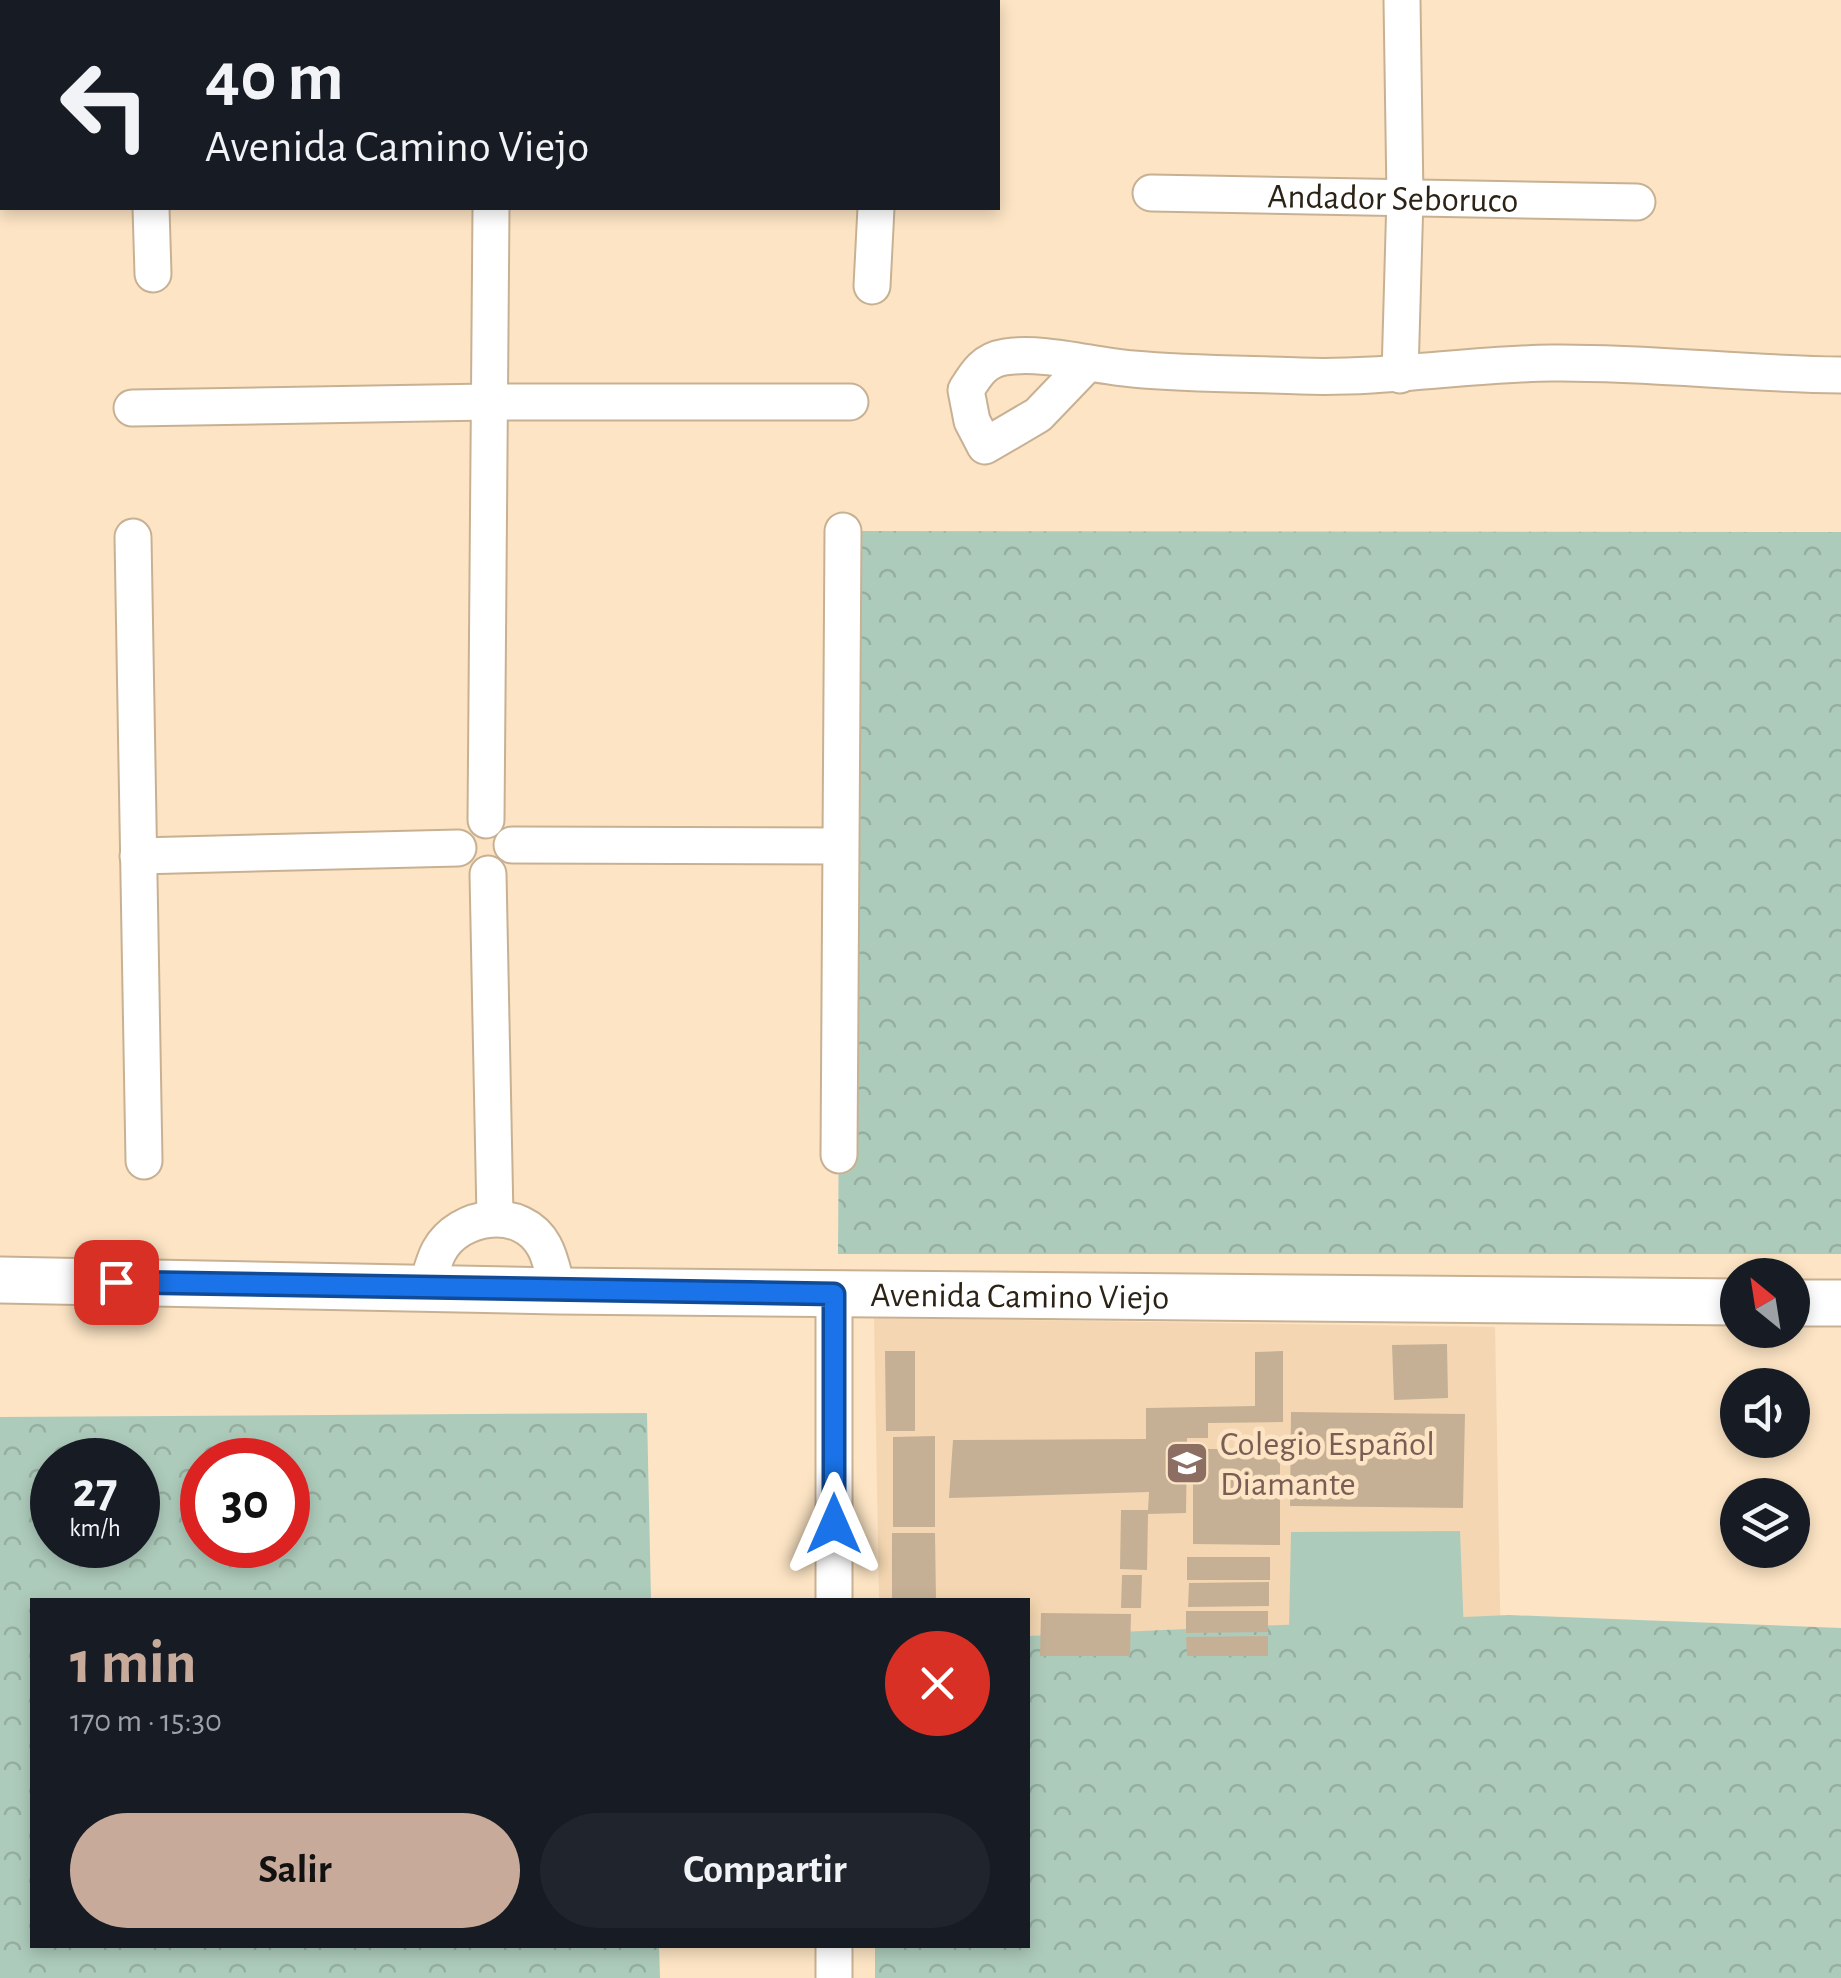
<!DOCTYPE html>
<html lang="es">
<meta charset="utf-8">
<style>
:root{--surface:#171b24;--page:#20242c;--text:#f1f3f6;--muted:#9ea1a6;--accent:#c8aa9b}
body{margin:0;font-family:"Alegreya Sans",sans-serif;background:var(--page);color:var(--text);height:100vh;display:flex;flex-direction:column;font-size:38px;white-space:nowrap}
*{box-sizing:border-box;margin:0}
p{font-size:32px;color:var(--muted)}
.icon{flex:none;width:55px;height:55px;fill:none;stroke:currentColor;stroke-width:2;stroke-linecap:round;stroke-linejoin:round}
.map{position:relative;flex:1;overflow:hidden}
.side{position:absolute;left:30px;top:1598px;width:1000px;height:350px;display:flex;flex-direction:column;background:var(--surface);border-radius:0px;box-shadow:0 5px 15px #0003}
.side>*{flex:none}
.top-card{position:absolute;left:0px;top:0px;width:1000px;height:210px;box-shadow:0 5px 15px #0003;background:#171b24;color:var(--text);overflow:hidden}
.needle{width:65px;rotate:330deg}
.buttons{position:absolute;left:1720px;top:1258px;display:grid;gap:20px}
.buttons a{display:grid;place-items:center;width:90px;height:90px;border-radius:50%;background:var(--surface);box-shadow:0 5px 15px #0003;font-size:50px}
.speed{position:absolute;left:30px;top:1438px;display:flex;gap:20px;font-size:50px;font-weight:700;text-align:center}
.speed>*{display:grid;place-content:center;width:130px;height:130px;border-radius:50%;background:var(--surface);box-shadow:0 5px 15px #0003;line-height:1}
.speed small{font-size:25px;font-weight:400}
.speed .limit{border:15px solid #d22;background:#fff;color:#111}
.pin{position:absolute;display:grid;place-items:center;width:85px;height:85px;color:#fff;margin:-42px;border-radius:20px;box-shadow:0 5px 15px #0006}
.me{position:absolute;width:110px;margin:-55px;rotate:0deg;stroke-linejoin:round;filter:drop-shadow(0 0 8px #0008)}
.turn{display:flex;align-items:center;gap:35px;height:210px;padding:0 40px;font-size:45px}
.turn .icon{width:130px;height:130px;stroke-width:2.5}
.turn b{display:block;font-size:70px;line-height:85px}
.round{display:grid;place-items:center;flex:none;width:105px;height:105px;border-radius:52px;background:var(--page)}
.headline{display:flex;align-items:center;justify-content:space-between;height:170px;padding:0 40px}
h1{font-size:60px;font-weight:700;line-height:75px;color:var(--accent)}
.primary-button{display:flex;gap:20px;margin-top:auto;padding:20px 40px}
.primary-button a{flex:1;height:115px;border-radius:60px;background:var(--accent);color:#111;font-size:40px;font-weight:700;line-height:115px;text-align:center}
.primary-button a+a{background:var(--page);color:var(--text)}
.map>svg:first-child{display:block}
</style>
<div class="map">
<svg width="1841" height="1978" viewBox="0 0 1841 1978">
<defs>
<pattern id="forest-crowns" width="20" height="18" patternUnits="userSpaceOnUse" patternTransform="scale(2.5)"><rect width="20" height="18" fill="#adcbbb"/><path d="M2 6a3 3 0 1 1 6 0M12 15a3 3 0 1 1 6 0" fill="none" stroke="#95aea0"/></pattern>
</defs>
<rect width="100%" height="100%" fill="#fce4c4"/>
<path fill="#f4d7b2" d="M874 1318 1495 1327 1501 1657 1028 1667V1600H879Z"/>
<path fill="#adcbbb" d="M1460 1531 1464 1633 1289 1630 1291 1532Z"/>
<g fill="url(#forest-crowns)" fill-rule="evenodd">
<path d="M843 531 1841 532V1254H838Z"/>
<path d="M647 1413 651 1600H32V1945H659L660 1978H0V1417ZM52 1460H138V1545H52ZM202 1460H288V1545H202Z"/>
<path d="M1509 1615 1841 1628V1978H875V1945H1028V1636Z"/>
</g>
<g fill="#c5b095">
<path d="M1447 1344 1448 1398 1394 1400 1392 1345Z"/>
<path d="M885 1351H915V1431H886Z"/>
<path d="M1283 1351V1422L1208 1423V1438H1187L1186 1513 1148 1514 1147 1570 1120 1569 1121 1510H1148L1149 1492 949 1498 953 1440 1146 1439V1408L1255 1406V1352Z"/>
<path d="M1291 1412 1465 1414 1463 1508 1290 1506Z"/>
<path d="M935 1436V1527H893V1437Z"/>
<path d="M1193 1449H1280V1545L1193 1544Z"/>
<path d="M892 1533H935L936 1600H892Z"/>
<rect x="1187" y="1557" width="83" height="23"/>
<path d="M1122 1575H1142L1141 1608H1121Z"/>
<path d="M1269 1582V1606L1188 1607 1189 1583Z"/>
<path d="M1186 1611H1268V1632L1186 1633Z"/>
<path d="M1041 1613 1131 1614 1130 1656H1040Z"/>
<path d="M1268 1636V1656H1187L1186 1637Z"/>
</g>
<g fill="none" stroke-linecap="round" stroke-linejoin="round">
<g stroke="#c8b193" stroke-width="39">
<g id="minor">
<path d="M143 0V2"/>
<path d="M494 2V0"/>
<path d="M887 2V0"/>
<path id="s1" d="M1151 193 1637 202"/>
<path d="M151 208 153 274"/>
<path d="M872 286 876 208"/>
<path d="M1087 364 1038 415 985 446 972 421 966 390C976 374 984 360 1005 357 1044 351 1093 366 1133 369 1189 374 1245 374 1301 376 1385 379 1468 364 1552 363 1649 362 1744 374 1841 375"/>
<path d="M1400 375 1405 197 1402 0"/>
<path d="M132 408 488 402H850"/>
<path d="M133 537 144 1161"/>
<path d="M486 820 491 208"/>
<path d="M512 845 840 846"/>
<path d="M138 856 458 848"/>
<path d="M488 874 495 1217"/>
<path d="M839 1155 843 531"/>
<path d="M426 1289C430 1277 433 1262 439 1251 459 1214 522 1205 544 1246 551 1258 554 1277 558 1291"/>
<path d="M834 1294V1600"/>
<path d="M834 1945V1978"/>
</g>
</g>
<g stroke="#c8b193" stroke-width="49">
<g id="tertiary">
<path id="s2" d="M0 1280 558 1291 1738 1302"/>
<path d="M1792 1303H1841"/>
</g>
</g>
<use href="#minor" stroke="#fff" stroke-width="35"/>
<use href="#tertiary" stroke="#fff" stroke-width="45"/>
</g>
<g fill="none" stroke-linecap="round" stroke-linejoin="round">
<g stroke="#114b97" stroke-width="25">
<path id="route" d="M116 1282 834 1294V1524"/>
</g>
<use href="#route" stroke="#1a73e8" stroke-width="18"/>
</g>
<defs>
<g id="school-square" transform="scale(2.25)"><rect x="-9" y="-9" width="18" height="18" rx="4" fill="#8d6e63" stroke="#fce4c4"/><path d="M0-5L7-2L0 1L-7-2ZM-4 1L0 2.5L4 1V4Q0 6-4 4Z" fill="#fff"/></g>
</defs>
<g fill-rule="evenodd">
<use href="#school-square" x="1187" y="1463"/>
</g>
<g text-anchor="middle" stroke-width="9" stroke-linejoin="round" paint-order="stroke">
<g font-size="35" fill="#2c2317" stroke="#fce4c4">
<text dy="12" stroke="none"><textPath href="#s1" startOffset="242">Andador Seboruco</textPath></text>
<text dy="12" stroke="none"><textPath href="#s2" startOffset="1020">Avenida Camino Viejo</textPath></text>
</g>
<g font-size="35" fill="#785e54" stroke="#fce4c4" text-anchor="start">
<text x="1220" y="1455">Colegio Español<tspan x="1220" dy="40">Diamante</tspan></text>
</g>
</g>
</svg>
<div class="buttons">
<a><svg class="needle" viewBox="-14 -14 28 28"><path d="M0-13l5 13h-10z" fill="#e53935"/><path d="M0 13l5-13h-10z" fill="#9ea1a6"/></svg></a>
<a><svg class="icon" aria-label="sound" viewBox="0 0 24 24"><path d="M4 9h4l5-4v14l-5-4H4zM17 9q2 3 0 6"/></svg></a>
<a><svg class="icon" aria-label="layers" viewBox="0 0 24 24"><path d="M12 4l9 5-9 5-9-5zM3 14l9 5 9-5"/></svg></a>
</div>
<div class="speed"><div>27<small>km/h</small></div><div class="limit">30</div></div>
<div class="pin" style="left:116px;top:1282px;background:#d93025"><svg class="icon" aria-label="arrive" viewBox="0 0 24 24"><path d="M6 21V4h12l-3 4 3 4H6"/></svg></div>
<svg class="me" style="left:834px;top:1524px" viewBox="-20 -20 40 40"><path d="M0-17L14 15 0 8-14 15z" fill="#1a73e8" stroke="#fff" stroke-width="4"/></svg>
<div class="top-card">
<div class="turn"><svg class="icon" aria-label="left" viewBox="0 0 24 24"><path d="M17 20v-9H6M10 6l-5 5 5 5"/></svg><div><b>40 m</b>Avenida Camino Viejo</div></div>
</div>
<section class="side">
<div class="headline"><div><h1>1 min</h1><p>170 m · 15:30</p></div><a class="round" style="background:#d93025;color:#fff"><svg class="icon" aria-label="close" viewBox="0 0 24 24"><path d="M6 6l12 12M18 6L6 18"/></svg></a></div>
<div class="primary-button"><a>Salir</a><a>Compartir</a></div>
</section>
</div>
